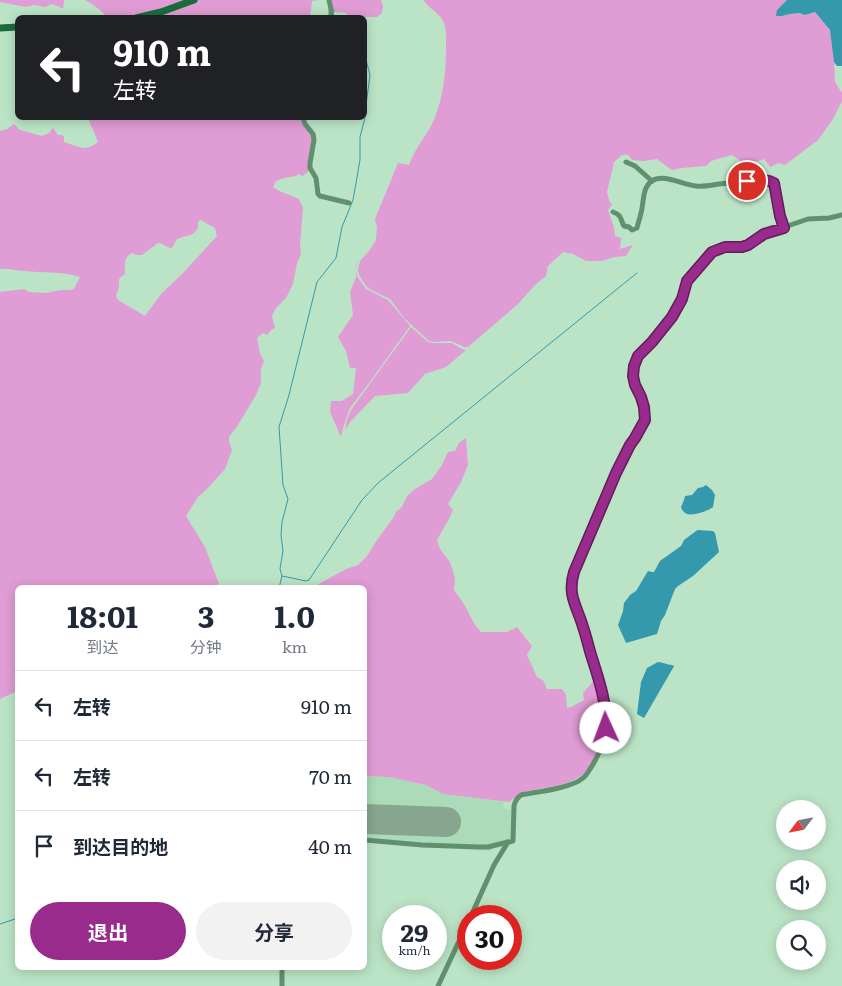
<!DOCTYPE html>
<html lang="zh">
<meta charset="utf-8">
<style>
:root{--surface:#fff;--page:#f2f2f3;--text:#1f2937;--muted:#747a83;--line:#e0e1e3;--accent:#992b8c}
body{margin:0;font-family:Literata,"Noto Sans SC",serif;background:var(--page);color:var(--text);height:100vh;display:flex;flex-direction:column;font-size:19px;white-space:nowrap}
*{box-sizing:border-box;margin:0}
p{font-size:16px;color:var(--muted)}
.icon{flex:none;width:28px;height:28px;fill:none;stroke:currentColor;stroke-width:2;stroke-linecap:round;stroke-linejoin:round}
.map{position:relative;flex:1;overflow:hidden}
.sheet{position:absolute;left:15px;top:585px;width:352px;height:385px;display:flex;flex-direction:column;background:var(--surface);border-radius:8px;box-shadow:0 2px 12px #0003}
.sheet>*{flex:none}
.top-card{position:absolute;left:15px;top:15px;width:352px;height:105px;border-radius:8px;box-shadow:0 2px 12px #0003;background:#202124;color:#fff;overflow:hidden}
.needle{width:32px;rotate:238deg}
.tools{position:absolute;left:776px;top:800px;display:grid;gap:10px}
.tools a{display:grid;place-items:center;width:50px;height:50px;border-radius:50%;background:var(--surface);box-shadow:0 2px 12px #0003;font-size:25px}
.speed{position:absolute;left:382px;top:905px;display:flex;gap:10px;font-size:25px;font-weight:700;text-align:center}
.speed>*{display:grid;place-content:center;width:65px;height:65px;border-radius:50%;background:var(--surface);box-shadow:0 2px 12px #0003;line-height:1}
.speed small{font-size:12px;font-weight:400}
.speed .limit{border:8px solid #d22;background:#fff;color:#111}
.pin{position:absolute;display:grid;place-items:center;width:42px;height:42px;color:#fff;margin:-21px;border:2px solid #fff;border-radius:50%;box-shadow:0 1px 5px #0007}
.me{position:absolute;width:55px;margin:-28px;rotate:358deg;stroke-linejoin:round;filter:drop-shadow(0 0 4px #0008)}
.turn{display:flex;align-items:center;gap:18px;height:105px;padding:0 15px;font-size:22px}
.turn .icon{width:65px;height:65px;stroke-width:2.5}
.turn b{display:block;font-size:35px;line-height:42px}
.eta{display:flex;justify-content:space-evenly;align-items:center;height:85px;text-align:center}
.eta b{font-size:30px;font-weight:700;line-height:35px}
.button{display:flex;gap:10px;margin-top:auto;padding:10px 15px}
.button a{flex:1;height:58px;border-radius:30px;background:var(--accent);color:#fff;font-size:20px;font-weight:700;line-height:58px;text-align:center}
.button a+a{background:var(--page);color:var(--text)}
ul{padding:0;list-style:none}
li{display:flex;align-items:center;gap:15px;height:70px;padding:0 15px;border-top:1px solid var(--line)}
li div{flex:1}
li b{display:block;font-size:19px}
li em{font-style:normal}
.map>svg:first-child{display:block}
</style>
<div class="map">
<svg width="842" height="986" viewBox="0 0 842 986">
<rect width="100%" height="100%" fill="#bbe4c6"/>
<path fill="#abdbb8" d="M365 776 389 777 426 785 443 794 504 802 503 808 512 810 511 840 500 841 497 846 490 851 365 842Z"/>
<g fill="#e09cd4" fill-rule="evenodd">
<path d="M0 0H64L63 9 60 7 51 4 46 7 34 5 26 7 0 2Z"/>
<path d="M85 0H319L312 1 310 18 106 17C102 10 92 4 85 0Z"/>
<path d="M330 0H381L383 6 382 13 377 17H348L346 13 342 12 339 13 333 11Z"/>
<path d="M423 0H787L777 10 782 16 790 14 799 13 805 15 815 12 830 30 834 55 835 82 842 93V101L833 119 818 140 785 165 779 163 770 167 764 159 753 163 744 164 738 159 732 155 711 161 706 166 681 168 673 170 669 168 657 159 644 161 632 160 628 155H622L614 162 607 192 609 200 612 205 608 210 614 227 615 236 621 238 620 249 633 245 626 256 614 257 602 261H586L573 254 563 252 548 266 546 276 535 285 518 304 468 347H464L451 341 435 342 429 341 405 319 390 299 371 290 366 286 359 275 358 270 360 261 369 251 376 240 377 227 375 219 398 163 409 165C414 151 422 141 430 128 443 104 446 73 446 46 446 38 447 26 442 19 437 12 429 8 423 0Z"/>
<path d="M88 118H302L313 139 310 170 303 176 298 174 296 176 284 178 276 181 273 187C279 192 291 195 299 199L303 208 300 245 301 254 297 263 293 284 286 298 276 308 272 316 275 328 271 330 267 335 263 333 257 338 260 353 264 361 261 369V383L256 395 238 425 229 437V442L232 450 225 469 207 489 198 497 186 516 205 547 219 584C210 588 202 588 192 585L188 588H18L17 691 0 699V292L24 289 29 292 46 293 61 290H70L74 289 80 277C61 271 43 273 24 271 16 271 8 268 0 269V131L7 129 14 124 20 130 42 136 49 133 53 128 58 135H62L64 137V142C78 146 85 153 98 142ZM200 220C203 220 204 222 206 223 213 228 215 224 217 236L182 274 162 293 145 316 118 300 116 296C116 293 119 289 119 286 119 278 118 279 125 274 125 266 123 256 133 253L136 255H142L158 243C163 243 167 248 172 248L177 239 193 234 198 228V222Z"/>
<path d="M357 263 356 270 357 276 366 289 388 300 410 326 372 379 350 408 343 428 341 437 330 412 331 401H342L353 394 356 368H350L346 351 338 337 353 315 350 292 356 277V265Z"/>
<path d="M411 327 428 342 435 343H452L462 349 466 350 446 367 425 374 408 393 375 396 350 422 345 430 347 420 351 410Z"/>
<path d="M466 438 468 465 461 482 448 504 453 510 449 519 437 540 440 549 450 562 455 578 454 590 464 604 475 625 481 632H507L517 627 532 646 527 655 537 677 543 680 547 689H562L566 695 567 708 571 707 584 700 583 693 596 678C603 714 610 773 563 784 553 787 525 790 518 795 515 797 512 800 509 802L443 794 426 785 389 777 365 776V588H314L315 586 346 569 358 565 367 556 375 543 393 518 396 512 402 507 407 496 415 489 432 479 442 465 448 452 455 451 459 443Z"/>
</g>
<g fill="#3499ad">
<path d="M787 0H842V66H837L834 62 830 30 815 12 805 15 799 13 790 14 782 16H776L777 10Z"/>
<path d="M706 485 712 490 715 495 713 507C708 511 693 516 687 514 683 512 682 510 681 507L684 500 685 496 692 495 698 488 703 487Z"/>
<path d="M698 530 713 531 715 533 719 552 693 576 678 586 675 589 665 615 661 621 657 634 626 643 618 625 623 611 624 603 630 595 636 591 648 571 652 572H654L660 561 681 546 684 540 696 531Z"/>
<path d="M658 662C663 662 667 665 672 665L674 666 673 668 644 718 637 714 641 682 647 668Z"/>
</g>
<g fill="none" stroke-linecap="round" stroke-linejoin="round">
<g stroke="#3499ad" stroke-width="1">
<path d="M333 17 334 10"/>
<path d="M365 56 370 75 365 113"/>
<path d="M282 576 306 581 309 580 362 500 378 483 627 281 637 273"/>
<path d="M279 588 282 576 280 569 283 551 281 535 282 522 288 499 283 485 279 427 289 395 317 282 336 258 342 227 353 200 360 160V137L365 118"/>
<path d="M0 924 18 918"/>
</g>
<path stroke="#86a68f" stroke-width="30" d="M365 819 446 822"/>
<g stroke="#61906f" stroke-width="5">
<path d="M329 0 331 9V18"/>
<path d="M303 118 305 124 313 134 314 140 310 163V168L316 178 318 194 320 196 349 203"/>
<path d="M626 162 635 166 652 181"/>
<path d="M613 212C622 215 620 219 624 226L629 227 632 230 637 228C638 223 640 218 641 213 644 203 642 187 652 181 663 173 683 185 696 186 704 187 712 185 719 184 735 182 751 181 766 181 771 181 773 182 775 186L780 216 784 228"/>
<path d="M365 840 422 845 479 847H488L508 842"/>
<path d="M471 916 494 865 508 842H510L513 841 514 806C515 801 517 798 521 795 536 792 572 788 583 778 587 775 589 770 592 766 614 731 606 704 595 667 591 654 587 640 583 627 576 605 567 596 574 572L616 473 630 445 635 438 645 420 644 407 641 397 635 385 633 376 634 366 638 356 652 342 678 308 682 299 687 281 712 252 725 247H742L748 245 764 234 808 219 829 218 842 215"/>
<path d="M282 986V968"/>
<path d="M438 986 469 920"/>
</g>
<g stroke="#1a6c3d" stroke-width="7">
<path d="M136 18 161 12 194 0"/>
<path d="M0 28 18 27"/>
</g>
</g>
<g fill="none" stroke-linecap="round" stroke-linejoin="round">
<g stroke="#631c5b" stroke-width="12">
<path id="route" d="M606 728C607 705 600 683 593 661 589 650 587 638 583 627 577 606 567 596 574 572L616 473 630 445 635 438 645 420 644 407 641 397 635 385 633 376 634 366 638 356 652 342 672 317 682 299 687 281 712 252 725 247H742L748 245 764 234 784 228 780 216 774 183C766 178 756 181 747 181"/>
</g>
<use href="#route" stroke="#992b8c" stroke-width="9"/>
</g>
</svg>
<div class="tools">
<a><svg class="needle" viewBox="-14 -14 28 28"><path d="M0-13l5 13h-10z" fill="#e53935"/><path d="M0 13l5-13h-10z" fill="#747a83"/></svg></a>
<a><svg class="icon" aria-label="sound" viewBox="0 0 24 24"><path d="M4 9h4l5-4v14l-5-4H4zM17 9q2 3 0 6"/></svg></a>
<a><svg class="icon" aria-label="search" viewBox="0 0 24 24"><circle cx="10" cy="10" r="6"/><path d="M15 15l6 6"/></svg></a>
</div>
<div class="speed"><div>29<small>km/h</small></div><div class="limit">30</div></div>
<div class="pin" style="left:747px;top:181px;background:#d93025"><svg class="icon" aria-label="arrive" viewBox="0 0 24 24"><path d="M6 21V4h12l-3 4 3 4H6"/></svg></div>
<svg class="me" style="left:606px;top:728px" viewBox="-20 -20 40 40"><circle r="19" fill="#fff"/><path d="M0-13L10 11 0 6-10 11z" fill="#992b8c"/></svg>
<div class="top-card">
<div class="turn"><svg class="icon" aria-label="left" viewBox="0 0 24 24"><path d="M17 20v-9H6M10 6l-5 5 5 5"/></svg><div><b>910 m</b>左转</div></div>
</div>
<section class="sheet">
<div class="eta">
<div><b>18:01</b><p>到达</p></div>
<div><b>3</b><p>分钟</p></div>
<div><b>1.0</b><p>km</p></div>
</div>
<ul>
<li><svg class="icon" aria-label="left" viewBox="0 0 24 24"><path d="M17 20v-9H6M10 6l-5 5 5 5"/></svg><div><b>左转</b></div><em>910 m</em></li>
<li><svg class="icon" aria-label="left" viewBox="0 0 24 24"><path d="M17 20v-9H6M10 6l-5 5 5 5"/></svg><div><b>左转</b></div><em>70 m</em></li>
<li><svg class="icon" aria-label="arrive" viewBox="0 0 24 24"><path d="M6 21V4h12l-3 4 3 4H6"/></svg><div><b>到达目的地</b></div><em>40 m</em></li>
</ul>
<div class="button"><a>退出</a><a>分享</a></div>
</section>
</div>
